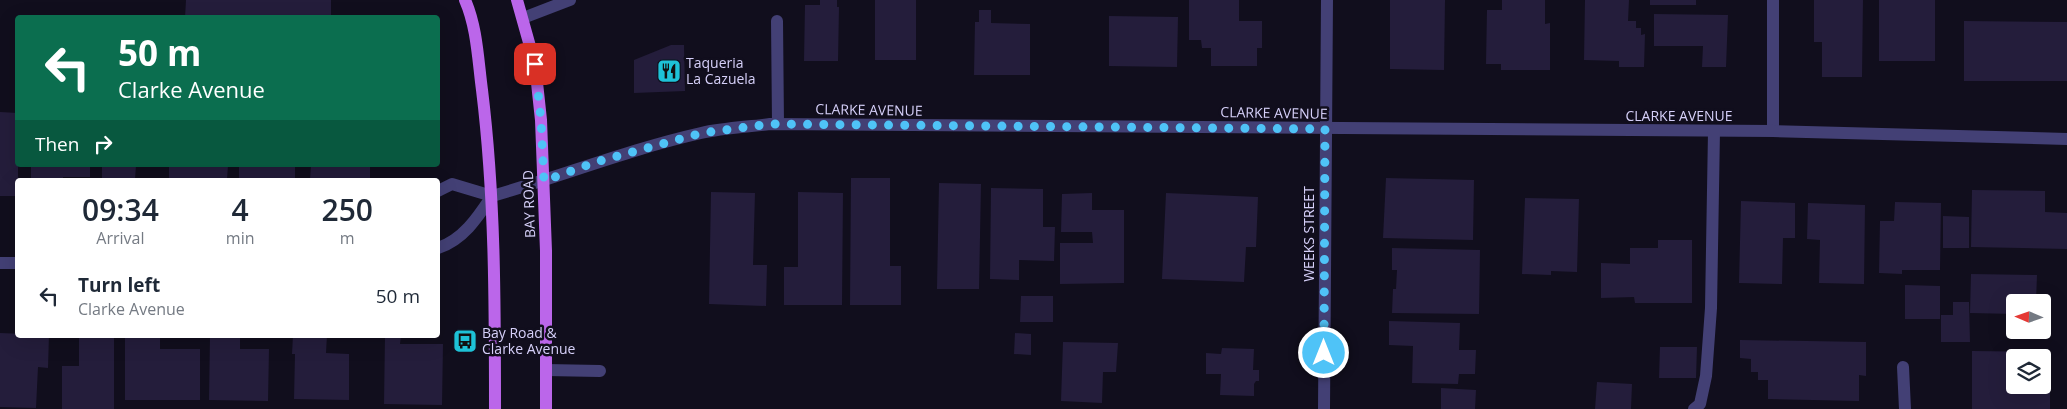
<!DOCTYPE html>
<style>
:root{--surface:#fff;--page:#f2f2f3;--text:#1f2937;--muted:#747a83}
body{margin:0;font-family:"Open Sans",sans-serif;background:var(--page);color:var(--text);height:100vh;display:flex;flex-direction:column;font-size:19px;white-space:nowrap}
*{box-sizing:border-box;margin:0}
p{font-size:16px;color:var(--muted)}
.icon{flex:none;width:28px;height:28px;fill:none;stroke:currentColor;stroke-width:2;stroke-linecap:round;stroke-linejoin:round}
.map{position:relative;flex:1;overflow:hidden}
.panel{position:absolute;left:15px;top:178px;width:425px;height:160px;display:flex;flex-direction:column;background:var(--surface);border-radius:5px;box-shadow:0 5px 20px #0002}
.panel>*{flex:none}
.top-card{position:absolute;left:15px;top:15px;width:425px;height:152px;border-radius:5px;box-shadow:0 5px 20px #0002;background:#0b6e4f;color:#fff;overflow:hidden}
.needle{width:32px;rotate:272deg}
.fabs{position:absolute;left:2006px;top:294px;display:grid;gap:10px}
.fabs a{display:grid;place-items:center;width:45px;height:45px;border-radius:5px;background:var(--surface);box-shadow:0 5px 20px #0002;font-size:25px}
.pin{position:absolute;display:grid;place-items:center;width:42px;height:42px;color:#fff;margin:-21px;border-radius:10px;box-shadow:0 2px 8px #0006}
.me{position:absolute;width:55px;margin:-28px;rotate:0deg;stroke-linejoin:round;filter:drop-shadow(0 0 4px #0008)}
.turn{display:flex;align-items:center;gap:18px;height:105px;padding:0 20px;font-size:22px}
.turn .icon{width:65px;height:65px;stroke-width:2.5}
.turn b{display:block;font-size:35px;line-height:42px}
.then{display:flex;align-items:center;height:48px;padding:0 20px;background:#0003;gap:10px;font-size:19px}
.eta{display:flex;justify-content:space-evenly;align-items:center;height:85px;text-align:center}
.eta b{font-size:30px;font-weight:600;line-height:35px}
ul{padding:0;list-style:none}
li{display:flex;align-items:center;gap:15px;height:65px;padding:0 20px}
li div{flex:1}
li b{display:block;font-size:19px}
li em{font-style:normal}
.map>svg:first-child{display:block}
</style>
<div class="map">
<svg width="2067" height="409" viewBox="0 0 2067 409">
<rect width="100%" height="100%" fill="#110e1d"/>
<g fill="#241d3b" fill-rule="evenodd">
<path d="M186 0H331V18H185Z"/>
<path d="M820 0H837V7H839L838 61H804L805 5H820Z"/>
<rect x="875" y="0" width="41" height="60"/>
<path d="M1189 0H1239V21H1262V48H1257V66H1211V48H1202L1201 40H1189Z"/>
<path d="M1390 0H1445L1444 70 1390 69Z"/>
<path d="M1502 0H1545V24L1550 23V70H1501V64H1486L1487 10H1502Z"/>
<path d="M1585 0H1629L1628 21H1636V28H1641V35L1645 34 1644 67H1619V61L1584 60Z"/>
<rect x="1650" y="0" width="46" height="5"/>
<path d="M1814 0H1863L1862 77H1822V42H1814Z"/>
<rect x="1879" y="0" width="56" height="61"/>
<path d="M979 10H991V23L1030 24V75H974L975 22H979Z"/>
<path d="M1654 14 1728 15 1726 67H1702L1703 46H1654Z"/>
<path d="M1109 16 1178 17 1177 67 1109 66Z"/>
<path d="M1964 21 2067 22V81H1964Z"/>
<path d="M671 45H684L685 91 634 93V60Z"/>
<path d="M0 112 18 113V196H0Z"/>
<path d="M31 165H90V177H63V180H31Z"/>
<path d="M102 165H136L135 180H102Z"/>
<path d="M169 165H228L227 180H169Z"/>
<rect x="239" y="165" width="56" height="15"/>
<path d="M311 165H370V180H310Z"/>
<path d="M851 178H890V266H901V305H850Z"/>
<path d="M1386 178 1474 180 1473 240 1383 238Z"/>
<path d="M939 183 981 184 979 289H937Z"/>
<path d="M991 188 1043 189V227H1055L1054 261 1019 260V280L990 279Z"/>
<path d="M1972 190 2045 191V212L2067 213V249L1971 247Z"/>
<path d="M711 192 755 193 753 265H767L766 306 709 304Z"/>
<path d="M798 192 843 193 842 305H784V267H798Z"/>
<path d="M1092 193V210H1124V283L1060 284V243H1093L1092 232H1061L1062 194Z"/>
<path d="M1166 193 1258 197 1256 247H1246L1244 282 1162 279Z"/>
<path d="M1525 198 1579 199 1577 272 1551 271V275L1522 274Z"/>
<path d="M1741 201 1795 203V238H1783L1782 284 1739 283Z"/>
<path d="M1895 202 1941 203 1940 270H1902V274L1879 273 1880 221H1894Z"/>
<path d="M1808 203 1865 205 1864 284 1819 283 1820 240 1807 239Z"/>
<path d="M1943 216 1969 217V248H1943Z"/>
<path d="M1658 240H1692V303H1635L1634 297 1601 298V263L1630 264V248H1658Z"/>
<path d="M1392 248 1480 250 1479 314 1392 313 1393 289H1396L1397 270H1392Z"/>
<path d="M1971 274 2037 275 2036 302H2015V314L1970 313Z"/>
<path d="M1905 285 1940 286V319H1905Z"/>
<path d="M1021 296H1053V322H1020Z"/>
<path d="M1953 302H1969L1970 342H1941V315H1953Z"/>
<path d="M1389 321 1460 323 1459 350H1476L1475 374H1459L1458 384 1412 383 1413 346 1389 345Z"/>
<path d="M0 333 49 335 48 368 38 367 36 408 0 407Z"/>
<path d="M1015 333 1031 334V355L1014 354Z"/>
<path d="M79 335H114V409H62V366H79Z"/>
<path d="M125 335H160V349H200V400H125Z"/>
<path d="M210 335H240V349H269L268 401 209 400Z"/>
<path d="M293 335H327L326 353 349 354V400L294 399 295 354H292Z"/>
<path d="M385 335H401L400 344H443L442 405 384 404Z"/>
<path d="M1740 340 1866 342V376L1859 375V401L1768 399V380H1758V372H1751V359L1740 358Z"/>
<path d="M1063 342 1118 343 1116 372H1103L1102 403 1061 401Z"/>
<path d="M1660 347H1697L1696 378H1659Z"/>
<path d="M1222 348 1254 349 1253 370H1259V381H1256L1254 384V396L1220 395 1221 374H1206V353L1221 354Z"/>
<path d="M1972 351 2050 352V409H1972ZM2015 358H2042V385H2015Z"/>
<path d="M1597 382 1632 384 1631 409H1595Z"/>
<path d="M1441 388 1476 390 1475 409H1441Z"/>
</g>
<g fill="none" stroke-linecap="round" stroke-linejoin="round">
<g stroke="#434075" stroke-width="12">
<path d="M523 18 570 0"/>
<path d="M777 21 778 124"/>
<path d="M1773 131V0"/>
<path d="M438 191 452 184 492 196"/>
<path d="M492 196C562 176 630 149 701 133 723 128 747 127 770 124L1773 131 2067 139"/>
<path d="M438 248C463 240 478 217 492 196"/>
<path d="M0 263H18"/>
<path d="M1903 367 1905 409"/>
<path d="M546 370 600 371"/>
<path d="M1324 409 1327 0"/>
<path d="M1694 409 1700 404 1706 376 1711 308 1714 131"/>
</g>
<g stroke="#bb66ea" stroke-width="12">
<path d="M465 0C477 27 478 60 482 90 495 196 495 302 495 409"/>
<path d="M517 0 535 64 541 120 546 251V409"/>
</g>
</g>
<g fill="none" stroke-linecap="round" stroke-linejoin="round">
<path stroke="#4fc3f7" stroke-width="9" stroke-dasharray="0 16.2" d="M535 64 541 120 544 181 596 162 702 133 770 124 1325 129 1324 353"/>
</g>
<defs>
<g id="restaurant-square" transform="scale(1.25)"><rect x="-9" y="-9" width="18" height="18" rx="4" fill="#1ec2d7" stroke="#110e1d"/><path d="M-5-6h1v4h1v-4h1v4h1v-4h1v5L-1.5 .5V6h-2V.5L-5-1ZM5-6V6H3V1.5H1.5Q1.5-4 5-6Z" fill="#111"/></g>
<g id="bus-square" transform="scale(1.25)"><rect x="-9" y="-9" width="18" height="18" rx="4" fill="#1ec2d7" stroke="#110e1d"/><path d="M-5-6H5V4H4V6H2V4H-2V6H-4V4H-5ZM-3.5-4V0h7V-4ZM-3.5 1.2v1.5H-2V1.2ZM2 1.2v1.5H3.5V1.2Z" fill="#111"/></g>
</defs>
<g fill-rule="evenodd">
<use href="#restaurant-square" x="669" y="71"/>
<use href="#bus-square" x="465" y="341"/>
</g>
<g text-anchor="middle" stroke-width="5" stroke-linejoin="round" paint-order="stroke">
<g font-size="14" fill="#d6d0f9" stroke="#110e1d" text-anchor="start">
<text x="686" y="68">Taqueria<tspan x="686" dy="16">La Cazuela</tspan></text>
<text x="482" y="338">Bay Road &amp;<tspan x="482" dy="16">Clarke Avenue</tspan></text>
</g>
<g font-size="14" fill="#d6d0f9" stroke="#110e1d">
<text transform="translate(869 110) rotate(1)" y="5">CLARKE AVENUE</text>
<text transform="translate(1274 113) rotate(1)" y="5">CLARKE AVENUE</text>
<text x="1679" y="121">CLARKE AVENUE</text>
<text transform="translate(529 204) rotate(-92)" y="5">BAY ROAD</text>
<text transform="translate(1309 234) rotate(-90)" y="5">WEEKS STREET</text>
</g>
</g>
</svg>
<div class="fabs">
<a><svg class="needle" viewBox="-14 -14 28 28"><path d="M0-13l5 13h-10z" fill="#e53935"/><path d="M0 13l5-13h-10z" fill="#747a83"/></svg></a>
<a><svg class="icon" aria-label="layers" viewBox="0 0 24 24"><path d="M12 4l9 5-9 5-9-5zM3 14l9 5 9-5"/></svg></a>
</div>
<div class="pin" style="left:535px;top:64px;background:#d93025"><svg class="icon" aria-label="arrive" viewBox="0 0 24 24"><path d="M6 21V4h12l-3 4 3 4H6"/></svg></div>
<svg class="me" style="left:1324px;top:353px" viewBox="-20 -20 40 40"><circle r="17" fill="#4fc3f7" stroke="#fff" stroke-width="3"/><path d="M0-11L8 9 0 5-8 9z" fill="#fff"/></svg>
<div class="top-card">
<div class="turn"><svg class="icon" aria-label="left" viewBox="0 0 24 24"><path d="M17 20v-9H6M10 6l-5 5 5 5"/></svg><div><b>50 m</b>Clarke Avenue</div></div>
<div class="then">Then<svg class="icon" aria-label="right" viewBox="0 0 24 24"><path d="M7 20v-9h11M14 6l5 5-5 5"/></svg></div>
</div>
<section class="panel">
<div class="eta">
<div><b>09:34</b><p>Arrival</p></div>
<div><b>4</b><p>min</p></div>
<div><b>250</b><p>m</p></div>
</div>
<ul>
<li><svg class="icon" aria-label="left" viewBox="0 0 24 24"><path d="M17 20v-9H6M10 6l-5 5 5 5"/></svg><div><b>Turn left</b><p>Clarke Avenue</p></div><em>50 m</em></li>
</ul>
</section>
</div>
